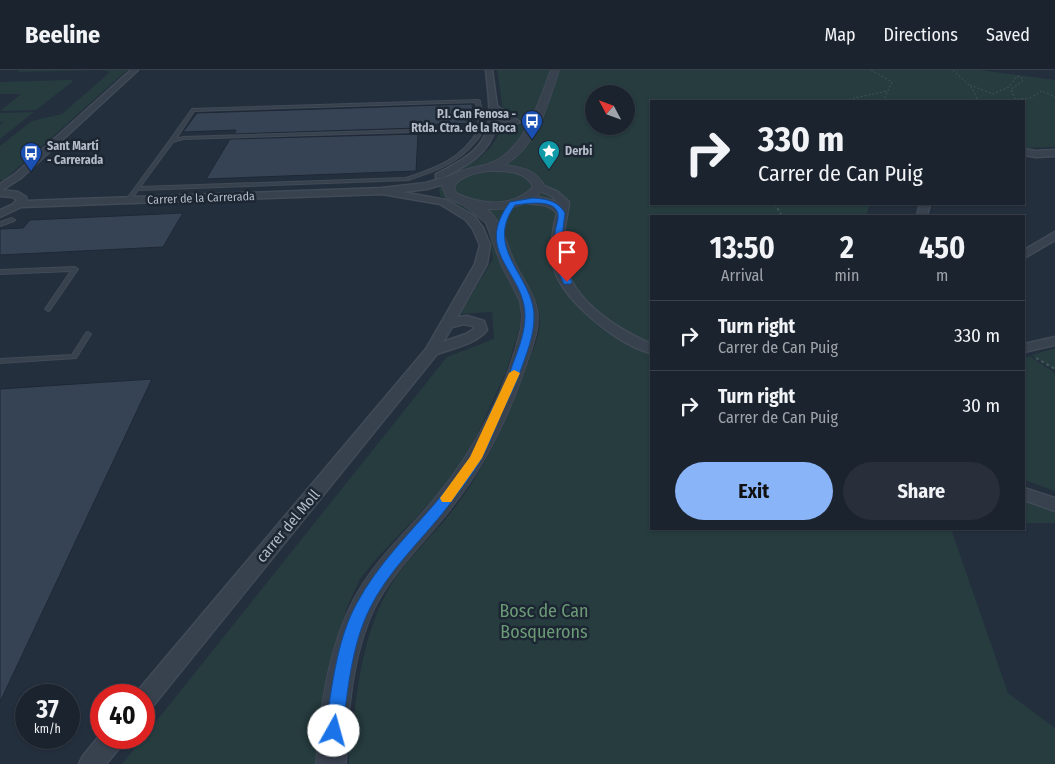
<!DOCTYPE html>
<meta charset="utf-8">
<style>
:root{--surface:#1b232e;--page:#282f3a;--text:#f1f3f6;--muted:#a0a4aa;--line:#39404a;--accent:#8ab4f8}
body{margin:0;font-family:"Fira Sans Condensed",sans-serif;background:var(--page);color:var(--text);height:100vh;display:flex;flex-direction:column;font-size:19px;white-space:nowrap}
*{box-sizing:border-box;margin:0}
p{font-size:16px;color:var(--muted)}
.icon{flex:none;width:28px;height:28px;fill:none;stroke:currentColor;stroke-width:2;stroke-linecap:round;stroke-linejoin:round}
.map{position:relative;flex:1;overflow:hidden}
.details{position:absolute;left:650px;top:145px;width:375px;height:315px;display:flex;flex-direction:column;background:var(--surface);border-radius:0px;box-shadow:0 1px 4px #0004,0 0 0 1px var(--line)}
.details>*{flex:none}
.guide{position:absolute;left:650px;top:30px;width:375px;height:105px;border-radius:0px;box-shadow:0 1px 4px #0004,0 0 0 1px var(--line);background:#1b232e;color:var(--text);overflow:hidden}
.needle{width:32px;rotate:311deg}
.fabs{position:absolute;left:585px;top:15px;display:grid;gap:10px}
.fabs a{display:grid;place-items:center;width:50px;height:50px;border-radius:50%;background:var(--surface);box-shadow:0 1px 4px #0004,0 0 0 1px var(--line);font-size:25px}
.speed{position:absolute;left:15px;top:614px;display:flex;gap:10px;font-size:25px;font-weight:700;text-align:center}
.speed>*{display:grid;place-content:center;width:65px;height:65px;border-radius:50%;background:var(--surface);box-shadow:0 1px 4px #0004,0 0 0 1px var(--line);line-height:1}
.speed small{font-size:12px;font-weight:400}
.speed .limit{border:8px solid #d22;background:#fff;color:#111}
.pin{position:absolute;display:grid;place-items:center;width:42px;height:42px;color:#fff;margin:-51px -21px;border-radius:50% 50% 50% 0;rotate:-45deg;box-shadow:0 0 5px #0007}
.pin .icon{rotate:45deg}
.me{position:absolute;width:55px;margin:-28px;rotate:7deg;stroke-linejoin:round;filter:drop-shadow(0 0 4px #0008)}
.turn{display:flex;align-items:center;gap:18px;height:105px;padding:0 25px;font-size:22px}
.turn .icon{width:65px;height:65px;stroke-width:2.5}
.turn b{display:block;font-size:35px;line-height:42px}
.eta{display:flex;justify-content:space-evenly;align-items:center;height:85px;text-align:center}
.eta b{font-size:30px;font-weight:700;line-height:35px}
.button{display:flex;gap:10px;margin-top:auto;padding:10px 25px}
.button a{flex:1;height:58px;border-radius:30px;background:var(--accent);color:#111;font-size:20px;font-weight:700;line-height:58px;text-align:center}
.button a+a{background:var(--page);color:var(--text)}
ul{padding:0;list-style:none}
li{display:flex;align-items:center;gap:15px;height:70px;padding:0 25px;border-top:1px solid var(--line)}
li div{flex:1}
li b{display:block;font-size:19px}
li em{font-style:normal}
header{display:flex;align-items:center;gap:30px;box-sizing:border-box;height:70px;padding:0 25px;background:var(--surface);border-bottom:1px solid var(--line)}
header strong{font-size:24px}
nav{display:flex;gap:28px;margin-inline-start:auto;font-size:18px}
.map>svg:first-child{display:block}
</style>
<header>
<strong>Beeline</strong>
<nav><a>Map</a><a>Directions</a><a>Saved</a></nav>
</header>
<div class="map">
<svg width="1055" height="694" viewBox="0 0 1055 694">
<rect width="100%" height="100%" fill="#242f3e"/>
<g fill="#263c3f" fill-rule="evenodd">
<path d="M20 0H127L4 110H0V76L32 51 62 44 109 3 108 1 101 0 17 2Z"/>
<path d="M497 0H980L1055 10V77L1024 78V31H651V134H870L866 146H651V459H951L1008 623 1055 658V694H349V679C357 626 361 569 387 522 402 493 429 470 449 445 485 400 507 348 527 295 532 281 540 266 540 251 540 245 538 238 537 233L521 234 520 257 506 302 478 363 457 399 440 422 376 489 360 509 347 537 325 617 315 694H122L447 287 494 269 492 242 460 244 493 189 489 163 482 148 440 126 438 110C464 99 492 86 501 58L517 57 522 51 503 40ZM594 24H626V56H594Z"/>
<path d="M67 10H72V12L36 40 0 41 21 24H0V12Z"/>
<path d="M34 42 0 69V55L3 52H0V43Z"/>
<path d="M1055 278V300L1031 285Z"/>
<path d="M1024 287H1031L1055 303V421L1024 410Z"/>
<path d="M1024 431 1055 442V453H1024Z"/>
</g>
<g fill="#364354" stroke="#1f2835">
<path d="M472 34 474 53 418 55V58L234 64 236 60 183 62 197 43Z"/>
<path d="M418 64 416 101 206 109 230 69Z"/>
<path d="M183 143 163 177 0 185V159L23 158 30 150Z"/>
<path d="M152 309 0 632V319Z"/>
</g>
<g fill="none" stroke-linecap="round" stroke-linejoin="round">
<g stroke="#414a57" stroke-width="2">
<g id="service">
<path d="M478 30 480 31C481 39 484 51 483 58 482 63 478 69 475 72 458 93 433 102 408 110L138 120 130 131 126 130 170 70 192 39ZM476 32 479 58 183 67 176 69 194 41ZM478 60C464 88 434 99 406 108L140 117 173 72 183 69Z"/>
<path d="M12 148 15 150 14 151 0 156V152Z"/>
<path d="M75 197 78 199 50 240 48 241 45 239 71 201 0 204V200Z"/>
<path d="M88 262 91 264 76 288 0 293V289L72 285 86 263Z"/>
</g>
</g>
<g stroke="#414a57" stroke-width="3">
<g id="minor">
<path d="M131 0H138L21 108 2 120 18 122 26 127 27 131 382 118 426 113 454 105 459 108 457 110 427 119 402 122 446 130 474 146 483 158 490 175 487 194 457 247 467 246 484 251 487 260C476 274 453 278 437 284L152 637 144 640V625H135L136 623 426 279 475 194 480 175 473 159 466 150 440 134 382 124 21 137 0 147V140L12 135 17 130 13 127 0 126V114L15 104ZM464 254 473 256 474 259 466 264 443 272 452 257Z"/>
<path d="M486 0H492L497 36 520 52 508 58 496 56C490 84 466 96 442 108H436V104C494 76 493 61 486 0ZM497 44V45L511 52 505 53 497 50Z"/>
<path d="M1024 79 1036 81 1055 80V86L1036 87 1024 85Z"/>
<path d="M539 114 558 122 569 132C567 151 560 170 564 189 571 231 616 258 651 274V283C620 276 568 234 556 204 549 185 552 162 557 143 544 129 531 138 520 130 529 123 550 128 559 134L552 126 536 119 534 117Z"/>
<path d="M920 134H930L927 146H917Z"/>
<path d="M1055 162V170L1024 188V180Z"/>
<path d="M1055 267V275L1024 282V274Z"/>
<path d="M1024 418 1055 428V441L1024 430Z"/>
<path d="M101 664V668H124L121 676 106 694H79L83 686Z"/>
</g>
</g>
<g stroke="#414a57" stroke-width="2">
<path id="tertiary" d="M551 0H559C548 33 537 77 504 95 521 97 537 100 545 117 531 136 509 140 487 139 504 154 506 176 516 195 523 210 534 223 537 239 541 259 531 279 525 298 508 348 484 396 452 437 426 471 393 500 374 539 352 586 348 643 346 694H316C320 638 328 579 354 529 375 489 409 460 437 426 476 378 507 318 521 258L522 245 520 231 501 194 486 153 464 135 447 128 442 116C456 94 480 101 499 89 529 69 539 31 551 0ZM489 101C504 101 526 100 533 117 513 138 481 135 456 123L454 116C462 105 476 103 489 101Z"/>
</g>
<g stroke="#3f5557" stroke-width="1" stroke-dasharray="2 2" stroke-linecap="butt">
<path d="M871 0 892 12 883 31"/>
<path d="M953 0 972 18 977 29 976 31"/>
<path d="M970 15 993 24 1009 17 1017 6 1021 7 1023 11 1011 19 1015 29 1030 28 1042 21 1055 27"/>
<path d="M841 31 887 21"/>
</g>
<path stroke="#3f5557" stroke-width="2" stroke-dasharray="2.5 2.5" stroke-linecap="butt" d="M775 134 782 146"/>
<path stroke="#3f5557" stroke-width="2.5" stroke-dasharray="3 3" stroke-linecap="butt" d="M1036 288 1055 299"/>
<use href="#service" fill="#38414e" fill-rule="evenodd"/>
<use href="#minor" fill="#38414e" fill-rule="evenodd"/>
<use href="#tertiary" fill="#38414e" fill-rule="evenodd"/>
</g>
<path fill="#1a73e8" stroke="#114b97" d="M533 128C547 129 558 131 565 143 561 173 560 184 572 212L570 214H564C555 197 553 182 555 164 555 158 559 150 558 144 555 128 525 134 515 135 483 180 534 206 534 247 534 266 526 285 520 302 516 315 509 328 503 340 496 356 490 373 482 388 473 404 460 420 449 435 423 469 388 500 369 540 351 577 348 621 342 661L340 667 334 669 328 667 325 661C332 619 336 571 357 533 378 494 410 463 438 430 449 416 461 402 470 387 479 373 485 355 492 339 498 327 505 315 510 302 516 285 525 265 525 247 526 202 472 183 510 132Z"/>
<path fill="#f59e0b" d="M514 300 520 303 482 388 451 432H442L440 428 470 387 509 303Z"/>
<defs>
<g id="bus-pin" transform="scale(1.125)"><path d="M0 17L-7.5 6A9.5 9.5 0 1 1 7.5 6Z" fill="#1a4fb4" stroke="#1d2633"/><path d="M-5-6H5V4H4V6H2V4H-2V6H-4V4H-5ZM-3.5-4V0h7V-4ZM-3.5 1.2v1.5H-2V1.2ZM2 1.2v1.5H3.5V1.2Z" fill="#fff"/></g>
<g id="sight-pin" transform="scale(1.125)"><path d="M0 17L-7.5 6A9.5 9.5 0 1 1 7.5 6Z" fill="#0f9aa8" stroke="#1d2633"/><path d="M0-6L1.8-2.2L6-1.7L2.9 1.2L3.7 5.4L0 3.3L-3.7 5.4L-2.9 1.2L-6-1.7L-1.8-2.2Z" fill="#fff"/></g>
</defs>
<g fill-rule="evenodd">
<use href="#bus-pin" x="532" y="51"/>
<use href="#sight-pin" x="549" y="81"/>
<use href="#bus-pin" x="31" y="83"/>
</g>
<g text-anchor="middle" stroke-width="5" stroke-linejoin="round" paint-order="stroke">
<g font-size="12" font-weight="bold" fill="#b4bcc9" stroke="#1d2633" text-anchor="start">
<text x="516" y="48" text-anchor="end">P.I. Can Fenosa -<tspan x="516" dy="14">Rtda. Ctra. de la Roca</tspan></text>
<text x="47" y="80">Sant Martí<tspan x="47" dy="14">- Carrerada</tspan></text>
<text x="565" y="85">Derbi</text>
</g>
<g font-size="12" fill="#b4bcc9" stroke="#1d2633">
<text transform="translate(201 128) rotate(-2)" y="4">Carrer de la Carrerada</text>
</g>
<g font-size="15" fill="#b4bcc9" stroke="#1d2633">
<text transform="translate(288 456) rotate(-50)" y="5">carrer del Moll</text>
</g>
<g font-size="18" fill="#6b9a76" stroke="#1d2633">
<text x="544" y="547">Bosc de Can<tspan x="544" dy="21">Bosquerons</tspan></text>
</g>
</g>
</svg>
<div class="fabs">
<a><svg class="needle" viewBox="-14 -14 28 28"><path d="M0-13l5 13h-10z" fill="#e53935"/><path d="M0 13l5-13h-10z" fill="#a0a4aa"/></svg></a>
</div>
<div class="speed"><div>37<small>km/h</small></div><div class="limit">40</div></div>
<div class="pin" style="left:567px;top:212px;background:#d93025"><svg class="icon" aria-label="arrive" viewBox="0 0 24 24"><path d="M6 21V4h12l-3 4 3 4H6"/></svg></div>
<svg class="me" style="left:334px;top:661px" viewBox="-20 -20 40 40"><circle r="19" fill="#fff"/><path d="M0-13L10 11 0 6-10 11z" fill="#1a73e8"/></svg>
<div class="guide">
<div class="turn"><svg class="icon" aria-label="right" viewBox="0 0 24 24"><path d="M7 20v-9h11M14 6l5 5-5 5"/></svg><div><b>330 m</b>Carrer de Can Puig</div></div>
</div>
<section class="details">
<div class="eta">
<div><b>13:50</b><p>Arrival</p></div>
<div><b>2</b><p>min</p></div>
<div><b>450</b><p>m</p></div>
</div>
<ul>
<li><svg class="icon" aria-label="right" viewBox="0 0 24 24"><path d="M7 20v-9h11M14 6l5 5-5 5"/></svg><div><b>Turn right</b><p>Carrer de Can Puig</p></div><em>330 m</em></li>
<li><svg class="icon" aria-label="right" viewBox="0 0 24 24"><path d="M7 20v-9h11M14 6l5 5-5 5"/></svg><div><b>Turn right</b><p>Carrer de Can Puig</p></div><em>30 m</em></li>
</ul>
<div class="button"><a>Exit</a><a>Share</a></div>
</section>
</div>
